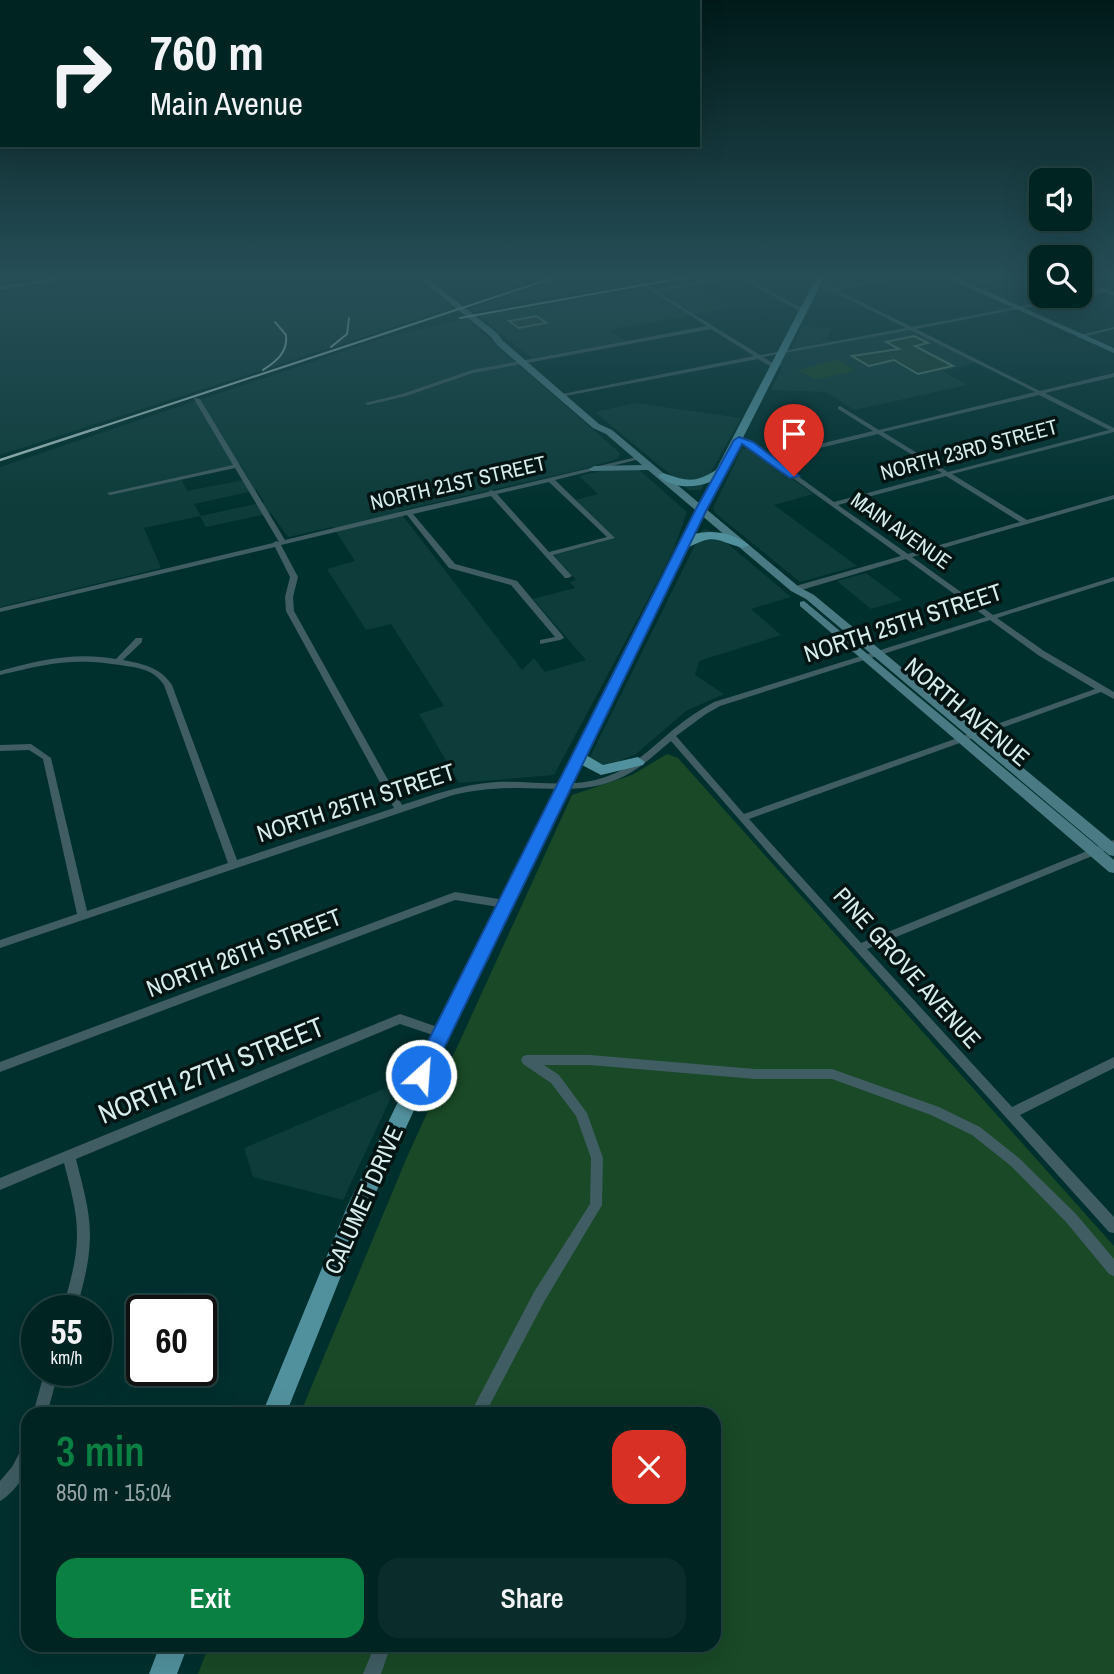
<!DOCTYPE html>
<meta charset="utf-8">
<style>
:root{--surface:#002422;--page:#0a2c2a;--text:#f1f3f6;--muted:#95a4a5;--line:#224140;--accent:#0b8043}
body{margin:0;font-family:"Archivo Narrow",sans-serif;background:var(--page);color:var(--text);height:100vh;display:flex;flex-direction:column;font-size:26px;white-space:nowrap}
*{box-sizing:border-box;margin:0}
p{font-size:23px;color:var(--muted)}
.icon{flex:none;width:38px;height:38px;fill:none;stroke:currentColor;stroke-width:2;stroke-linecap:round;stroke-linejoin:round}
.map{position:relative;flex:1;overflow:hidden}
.drawer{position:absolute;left:21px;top:1407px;width:700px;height:245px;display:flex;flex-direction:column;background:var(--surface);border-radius:21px;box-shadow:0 7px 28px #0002,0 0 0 2px var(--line)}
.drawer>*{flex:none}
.banner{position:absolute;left:0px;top:0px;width:700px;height:147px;box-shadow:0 7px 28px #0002,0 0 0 2px var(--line);background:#002422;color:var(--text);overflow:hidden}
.tools{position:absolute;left:1029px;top:168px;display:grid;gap:14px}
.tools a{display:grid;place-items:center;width:63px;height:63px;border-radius:14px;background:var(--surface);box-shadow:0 7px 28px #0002,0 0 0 2px var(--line);font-size:35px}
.speed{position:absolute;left:21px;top:1295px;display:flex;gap:14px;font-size:35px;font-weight:700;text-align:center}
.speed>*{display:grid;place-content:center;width:91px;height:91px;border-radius:50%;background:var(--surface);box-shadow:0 7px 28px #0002,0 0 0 2px var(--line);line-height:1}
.speed small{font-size:18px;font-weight:400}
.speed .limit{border:4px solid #111;border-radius:10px;background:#fff;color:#111}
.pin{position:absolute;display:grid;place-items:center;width:60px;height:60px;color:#fff;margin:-72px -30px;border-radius:50% 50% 50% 0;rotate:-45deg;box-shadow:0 0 7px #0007}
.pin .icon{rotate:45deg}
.me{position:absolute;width:77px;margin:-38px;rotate:26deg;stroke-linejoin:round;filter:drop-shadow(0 0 5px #0008)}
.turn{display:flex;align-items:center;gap:24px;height:147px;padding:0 35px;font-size:32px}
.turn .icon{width:91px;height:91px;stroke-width:2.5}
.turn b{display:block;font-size:49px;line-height:60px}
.round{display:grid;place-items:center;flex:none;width:74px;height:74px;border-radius:21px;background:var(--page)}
.head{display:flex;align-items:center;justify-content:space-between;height:119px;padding:0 35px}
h1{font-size:42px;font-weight:600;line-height:52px;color:var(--accent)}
.primary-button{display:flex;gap:14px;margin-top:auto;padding:14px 35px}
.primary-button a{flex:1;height:80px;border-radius:21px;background:var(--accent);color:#fff;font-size:28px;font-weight:600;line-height:80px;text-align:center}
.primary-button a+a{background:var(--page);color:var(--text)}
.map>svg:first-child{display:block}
</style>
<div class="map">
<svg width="1114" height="1674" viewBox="0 0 1114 1674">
<rect width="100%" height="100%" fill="#00302e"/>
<g fill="#0d3c3a" fill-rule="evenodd">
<path d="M88 276H416L453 308 0 455V289Z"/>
<path d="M570 276H683L511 304 475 312 470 308Z"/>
<path d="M827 276H860L870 281 830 289 842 296 819 294Z"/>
<path d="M697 285 735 307 609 330 625 341 532 358 479 316 645 288 652 292Z"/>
<path d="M466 319 620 453 617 459 579 470 399 511 522 670 534 658 545 672 586 660 533 599 575 588 570 582 576 580 554 555 614 538 576 500 598 494 579 476 624 466 638 469 687 512 673 551 653 590 554 775 459 783 419 714 444 706 391 624 366 630 327 569 355 561 333 527 288 537 271 513 206 527 200 516 144 528 161 568 0 607V467L386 337ZM240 464 249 479 187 491 180 477ZM257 490 264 502 201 516 194 504Z"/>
<path d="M803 326 832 329 826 339 834 343 913 329 979 362 943 371 967 385 854 410 826 392 771 390 783 366 775 367 782 353 796 349 792 347Z"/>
<path d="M636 403 741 418 701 490H689L595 412Z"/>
<path d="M742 449H751L813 494 774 505 857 566 800 582 714 512 713 508Z"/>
<path d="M705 529 714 532 791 597 751 609 781 635 699 661 695 675 724 694 686 711 636 754 605 767 589 759 702 531Z"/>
<path d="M866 573 902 600 871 609 837 581Z"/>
<path d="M398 1083 343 1200 253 1177 244 1148Z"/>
</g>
<g fill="#194926">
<path d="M837 360 856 370 816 380 798 370Z"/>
<path d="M667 754 678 758 1114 1246V1674H198L209 1645H714V1414H300L407 1157 572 795 632 775Z"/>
</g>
<g fill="#194034" stroke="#557d6f" stroke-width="2">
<path d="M537 316 546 323 519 328 509 321Z"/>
<path d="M914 336 928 343 915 346 953 366 918 374 894 360 869 366 852 356 899 349 886 342Z"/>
</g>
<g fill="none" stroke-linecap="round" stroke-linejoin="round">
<g fill="#3f5d63" fill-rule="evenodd">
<path d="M509 276H514L525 285 521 286Z"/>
<path d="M628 276H633L655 289 731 276H744L805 310V312H801L739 277 658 292 760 355 906 328 816 283 818 281 833 288 898 276H909L837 290 912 327 1073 296H1080L1100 290 1080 282V279L1114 292V295L1105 292 916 329 1040 391 1114 373V377L1045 393 1114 428V432L952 474 1027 520 1114 495V499L912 557 993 615 1114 577V581L997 618 1044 651 1114 692V699L1101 692 749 819 861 943 1114 840V847L867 949 1012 1107 1114 1057V1068L1020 1115 1114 1217V1233L1109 1232 770 855 671 741C654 755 638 771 618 779 587 793 553 788 520 788 496 788 473 790 450 796L0 948V940L77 914 43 759 29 750 0 751V745L31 744 51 758 87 911 228 863 164 685C155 671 141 668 126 666 75 657 49 663 0 675V671C39 660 75 652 116 659L136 638H142V642L123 660C143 664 160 667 172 685L237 860 394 808 286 611 285 597 290 577 275 547 0 612V608L273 543 276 541 279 542 235 468 110 495 107 493 233 465 194 399 195 398 200 399 285 540 408 510 488 492 491 490 494 491 641 456 644 458 555 480 615 538 553 555 572 576 568 578H565L491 496 413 514 455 564 517 581 563 636 564 638 560 640 540 644V640L555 637 511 585 449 568 407 515 281 545 298 577 293 597 294 611 402 805C433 795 463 784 496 782 532 780 573 790 608 776 634 767 653 746 674 729 686 719 699 710 714 702L986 617 906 559 798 591H792V587L901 556 747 445 736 440 739 438 751 443 770 456 873 431 838 409V407L840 406 879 430 1035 392 910 330 763 357 777 366 778 367 775 369 758 359 560 397 557 395 754 356 711 329 473 373 406 396 368 405 365 403 402 394 472 370 707 326ZM1039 395 1109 430 948 472 883 432ZM878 434 942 473 834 502 774 459ZM946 476 1020 522 908 554 838 505ZM549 482 607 537 549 552 497 494ZM990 620 1038 655 1095 689 744 814 676 736 706 714 720 706Z"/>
<path d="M1001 276H1011L965 286 963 285Z"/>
<path d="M1114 327V329L1079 338 1076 336Z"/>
<path d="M455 892 505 900 509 901 510 904 509 907 505 908 455 900 0 1072V1062Z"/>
<path d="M400 1014 446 1030 448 1033 446 1036 442 1038 400 1024 76 1159C82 1184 90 1209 90 1235 90 1261 83 1286 76 1311H62C69 1286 77 1261 77 1235 77 1210 70 1187 64 1163L0 1190V1178Z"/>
<path d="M527 1055H590L755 1069H832L939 1107 980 1127 1019 1158 1076 1214 1114 1259V1276L1109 1274 1066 1222 1011 1166 972 1135 931 1115 832 1079H755L590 1065H544L559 1075 587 1113 603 1158 602 1205 544 1302 485 1414H470L534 1292 590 1204 591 1158 576 1116 551 1083 523 1064 521 1060 523 1056Z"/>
<path d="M45 1370H59L47 1414H33Z"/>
<path d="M28 1443C28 1450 29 1459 28 1466 25 1478 10 1496 0 1501V1481L12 1467 23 1446Z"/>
<path d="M375 1645H391L381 1674H363Z"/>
</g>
<g fill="#4a7a83" fill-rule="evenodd">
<path d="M65 276H82L0 290V286Z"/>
<path d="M417 276H424L497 333 503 341 599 424 612 430 799 587 814 595 1114 843V856L1109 855 806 599 791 591 648 470 591 471 589 469 594 466 642 465 606 434 593 428 497 345 491 337Z"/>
<path d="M943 276H952L1114 348V353Z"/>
<path d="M804 601 1114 860V873L1109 872 800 606V602Z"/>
</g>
<g fill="#51919d" fill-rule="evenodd">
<path d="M817 276H825L694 534C712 529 734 533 749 545L743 548C714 540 716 533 687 548L586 755 603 765 638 757 645 762 643 765 601 775 582 765 441 1052 364 1218 286 1414H262L347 1207 425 1046 710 482C692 489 673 488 658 476L663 473C688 481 693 484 716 470Z"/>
<path d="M160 1645H188L177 1674H149Z"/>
</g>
<g stroke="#a4c1bf" stroke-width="2">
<path d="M460 318 693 276"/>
<path d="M331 347 347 334 349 318"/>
<path d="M263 370C277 361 288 352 286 335L275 322"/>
<path d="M92 430 559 276"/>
</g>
<path stroke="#a4c1bf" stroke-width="2.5" d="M0 460 98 428"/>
</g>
<linearGradient id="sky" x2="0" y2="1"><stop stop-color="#001a19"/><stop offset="0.54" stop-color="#264e57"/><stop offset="1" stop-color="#264e57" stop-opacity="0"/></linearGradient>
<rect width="1114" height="511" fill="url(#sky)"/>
<path fill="#1a73e8" stroke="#114b97" stroke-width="2" d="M739 437 753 442 799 476 790 478 742 444 707 509 428 1081 421 1084 414 1081 411 1075 414 1069 696 509 734 440Z"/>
<g text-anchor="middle" stroke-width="7" stroke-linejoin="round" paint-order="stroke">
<g font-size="21" fill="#d6edeb" stroke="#031413">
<text transform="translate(969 450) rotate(-15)" y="7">NORTH 23RD STREET</text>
<text transform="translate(458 483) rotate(-13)" y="7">NORTH 21ST STREET</text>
<text transform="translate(901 531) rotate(35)" y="7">MAIN AVENUE</text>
</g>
<g font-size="24" fill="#d6edeb" stroke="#031413">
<text transform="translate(903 623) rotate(-18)" y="8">NORTH 25TH STREET</text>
<text transform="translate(967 712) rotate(40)" y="8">NORTH AVENUE</text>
<text transform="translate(356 803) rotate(-18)" y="8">NORTH 25TH STREET</text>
<text transform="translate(244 953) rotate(-21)" y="8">NORTH 26TH STREET</text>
<text transform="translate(907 968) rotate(48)" y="8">PINE GROVE AVENUE</text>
<text transform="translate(364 1200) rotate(-66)" y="8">CALUMET DRIVE</text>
</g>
<g font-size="28" fill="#d6edeb" stroke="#031413">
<text transform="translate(211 1070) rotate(-22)" y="10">NORTH 27TH STREET</text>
</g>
</g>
</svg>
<div class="tools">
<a><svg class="icon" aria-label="sound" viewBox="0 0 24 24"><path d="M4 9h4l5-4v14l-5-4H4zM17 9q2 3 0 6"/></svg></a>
<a><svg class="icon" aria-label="search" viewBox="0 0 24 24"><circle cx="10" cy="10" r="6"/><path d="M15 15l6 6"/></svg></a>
</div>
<div class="speed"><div>55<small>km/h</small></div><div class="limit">60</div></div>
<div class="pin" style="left:794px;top:476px;background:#d93025"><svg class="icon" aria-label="arrive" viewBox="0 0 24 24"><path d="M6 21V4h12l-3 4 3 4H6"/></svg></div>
<svg class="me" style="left:421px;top:1075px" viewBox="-20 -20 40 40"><circle r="17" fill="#1a73e8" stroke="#fff" stroke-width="3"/><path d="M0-11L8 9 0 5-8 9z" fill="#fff"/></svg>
<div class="banner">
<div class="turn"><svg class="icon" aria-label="right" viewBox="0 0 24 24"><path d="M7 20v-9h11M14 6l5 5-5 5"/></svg><div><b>760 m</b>Main Avenue</div></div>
</div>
<section class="drawer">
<div class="head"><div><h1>3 min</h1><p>850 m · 15:04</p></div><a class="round" style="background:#d93025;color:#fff"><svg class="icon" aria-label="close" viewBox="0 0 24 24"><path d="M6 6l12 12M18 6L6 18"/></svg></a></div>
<div class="primary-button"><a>Exit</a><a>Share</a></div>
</section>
</div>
